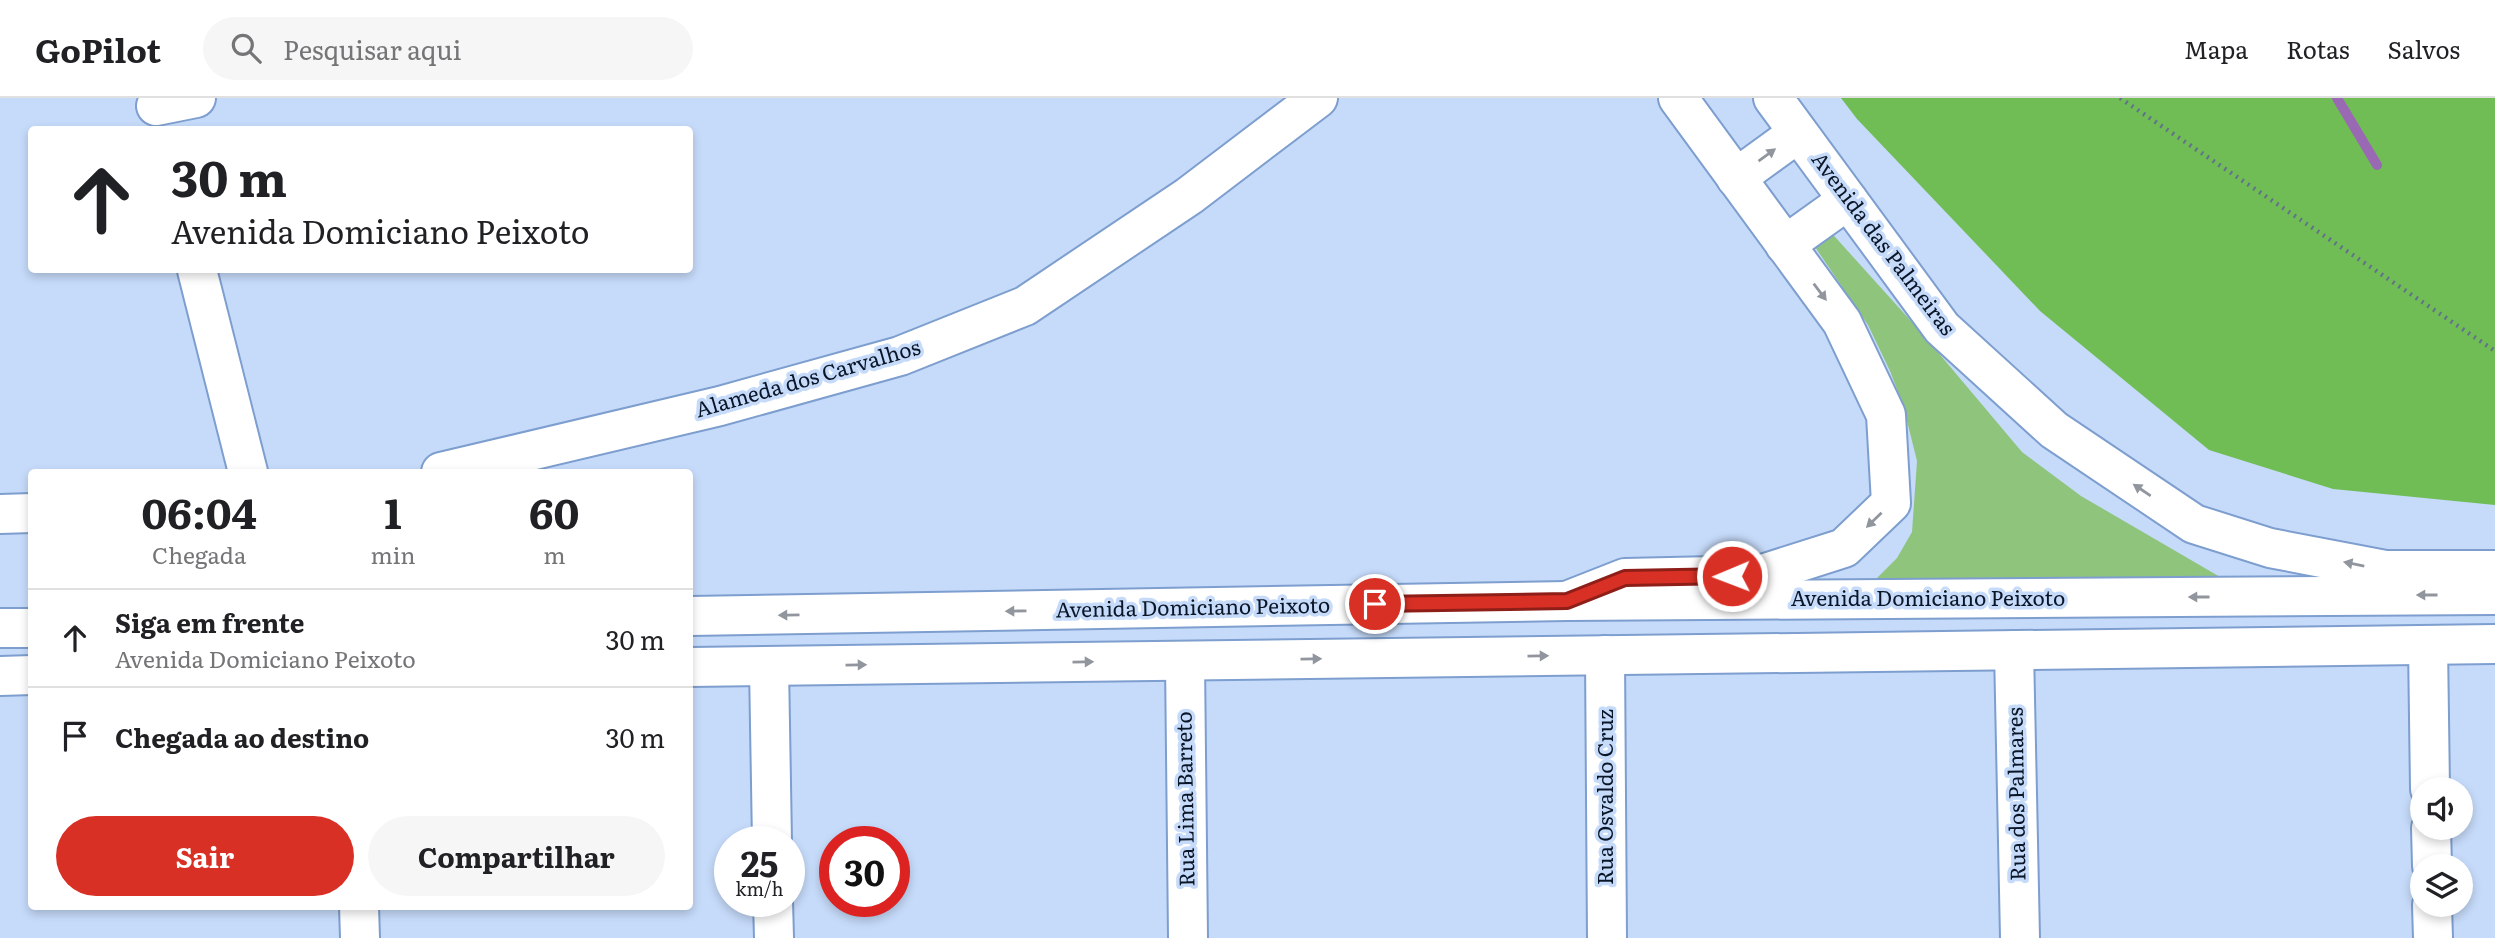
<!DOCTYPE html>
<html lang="pt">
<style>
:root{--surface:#fff;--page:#f6f6f6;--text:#202124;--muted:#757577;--line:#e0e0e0;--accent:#d93025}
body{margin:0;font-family:Literata,serif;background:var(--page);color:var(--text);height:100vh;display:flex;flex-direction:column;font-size:26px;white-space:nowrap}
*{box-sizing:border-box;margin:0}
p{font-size:23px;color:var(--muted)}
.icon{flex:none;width:38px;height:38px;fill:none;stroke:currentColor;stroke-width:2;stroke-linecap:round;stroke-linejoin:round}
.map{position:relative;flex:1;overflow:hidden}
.panel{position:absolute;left:28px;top:371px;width:665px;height:441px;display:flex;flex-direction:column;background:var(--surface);border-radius:7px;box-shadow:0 4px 10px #0003}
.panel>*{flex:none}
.banner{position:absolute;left:28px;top:28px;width:665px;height:147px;border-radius:7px;box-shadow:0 4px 10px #0003;background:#fff;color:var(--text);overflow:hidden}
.buttons{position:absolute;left:2410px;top:679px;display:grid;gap:14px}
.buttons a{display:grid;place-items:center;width:63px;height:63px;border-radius:50%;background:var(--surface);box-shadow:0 4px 10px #0003;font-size:35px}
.speed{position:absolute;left:714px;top:728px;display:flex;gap:14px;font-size:35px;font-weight:700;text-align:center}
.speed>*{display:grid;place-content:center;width:91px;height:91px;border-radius:50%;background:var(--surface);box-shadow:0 4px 10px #0003;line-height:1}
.speed small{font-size:18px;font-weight:400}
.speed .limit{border:10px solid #d22;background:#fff;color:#111}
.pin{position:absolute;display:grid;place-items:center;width:60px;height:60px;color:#fff;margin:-30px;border:4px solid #fff;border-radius:50%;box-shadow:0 2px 7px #0007}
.me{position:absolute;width:77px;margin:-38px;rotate:269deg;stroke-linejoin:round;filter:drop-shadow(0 0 5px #0008)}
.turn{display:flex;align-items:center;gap:24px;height:147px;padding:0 28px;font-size:32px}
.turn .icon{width:91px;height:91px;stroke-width:2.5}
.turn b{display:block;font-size:49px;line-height:60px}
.eta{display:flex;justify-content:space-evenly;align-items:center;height:119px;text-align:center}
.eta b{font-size:42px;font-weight:700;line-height:49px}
.primary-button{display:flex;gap:14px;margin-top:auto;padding:14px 28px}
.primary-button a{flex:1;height:80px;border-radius:42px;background:var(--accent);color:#fff;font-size:28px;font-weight:700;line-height:80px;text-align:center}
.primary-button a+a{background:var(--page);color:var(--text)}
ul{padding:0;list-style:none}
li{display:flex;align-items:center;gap:21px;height:98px;padding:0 28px;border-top:2px solid var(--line)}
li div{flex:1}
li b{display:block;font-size:26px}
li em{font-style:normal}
header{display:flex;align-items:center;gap:42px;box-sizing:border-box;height:98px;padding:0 35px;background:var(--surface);border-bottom:2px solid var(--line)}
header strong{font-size:33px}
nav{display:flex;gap:38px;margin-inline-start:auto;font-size:24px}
.search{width:490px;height:63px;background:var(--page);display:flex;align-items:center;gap:18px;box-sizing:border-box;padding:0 24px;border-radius:38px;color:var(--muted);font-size:26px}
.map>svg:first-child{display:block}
</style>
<header>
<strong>GoPilot</strong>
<div class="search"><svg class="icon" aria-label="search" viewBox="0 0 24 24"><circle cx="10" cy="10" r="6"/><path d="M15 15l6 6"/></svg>Pesquisar aqui</div>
<nav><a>Mapa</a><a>Rotas</a><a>Salvos</a></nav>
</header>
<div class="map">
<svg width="2495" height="840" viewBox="0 0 2495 840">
<rect width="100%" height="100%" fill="#c6dbfa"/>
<path fill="#8fc47d" d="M1827 130 1920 233 2022 354 2081 398 2227 483 1864 493 1897 460 1912 434 1917 363 1903 307 1890 273 1868 227 1813 146Z"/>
<path fill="#71bd55" d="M1841 0H2495V407L2333 391 2209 352 2040 213 1857 21Z"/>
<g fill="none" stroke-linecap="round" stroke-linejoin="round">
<path stroke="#9a69b3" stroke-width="10" d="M2337 0 2377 67"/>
<g stroke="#7d9ece" stroke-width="42">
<g id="minor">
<path d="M1773 0 1942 230 2054 332 2194 426 2270 450 2385 472H2495"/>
<path d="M156 8 196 0"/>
<path d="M1736 80 1798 35"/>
<path d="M1785 147 1848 102"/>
<path d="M197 172 248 374"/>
<path d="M441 374 720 308 900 258 1025 208 1189 98 1318 0"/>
<path d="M0 416 32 415"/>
<path d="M1569 502 1625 480 1759 477 1844 450 1891 405 1886 317 1842 224 1678 0"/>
<path d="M2428 547 2430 691"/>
<path d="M2014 552 2020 840"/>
<path d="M1605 557 1607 840"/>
<path d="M1185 563 1188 840"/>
<path d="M769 568 772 744"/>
<path d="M2431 730 2432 768"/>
<path d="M773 803 774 840"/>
<path d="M2432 807 2433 840"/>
<path d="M359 808 360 840"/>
</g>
</g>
<g stroke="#7d9ece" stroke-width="42">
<g id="major">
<path d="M690 518 1567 503 2495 497"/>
<path d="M0 530H32"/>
<path d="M690 569 2495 546"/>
<path d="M0 578 32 577"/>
</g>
</g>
<path stroke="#62728a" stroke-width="4.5" stroke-dasharray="2 5" stroke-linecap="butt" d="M2120 0 2495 253"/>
<use href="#minor" stroke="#fff" stroke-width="38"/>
<use href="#major" stroke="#fff" stroke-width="38"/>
</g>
<defs><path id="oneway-solid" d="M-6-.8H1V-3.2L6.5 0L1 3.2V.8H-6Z" transform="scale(1.75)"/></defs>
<g fill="#91969e">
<use href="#oneway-solid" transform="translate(1767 57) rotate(-36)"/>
<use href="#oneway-solid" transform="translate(1820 194) rotate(53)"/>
<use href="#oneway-solid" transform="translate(2142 392) rotate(-146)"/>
<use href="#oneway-solid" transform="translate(1874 422) rotate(136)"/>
<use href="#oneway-solid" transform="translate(2354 466) rotate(-169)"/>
<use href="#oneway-solid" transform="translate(2427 497) rotate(180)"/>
<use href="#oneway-solid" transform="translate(2199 499) rotate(180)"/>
<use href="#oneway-solid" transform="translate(1016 513) rotate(179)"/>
<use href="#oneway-solid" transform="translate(789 517) rotate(179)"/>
<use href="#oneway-solid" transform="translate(1538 558) rotate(-1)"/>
<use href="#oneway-solid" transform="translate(1311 561) rotate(-1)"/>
<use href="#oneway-solid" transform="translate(1083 564) rotate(-1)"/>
<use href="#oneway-solid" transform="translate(856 567) rotate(-1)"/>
</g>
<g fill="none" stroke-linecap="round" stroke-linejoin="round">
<g stroke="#8d1f18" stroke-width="18">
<path id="route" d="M1375 506 1567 503 1625 480 1732 478"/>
</g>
<use href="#route" stroke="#d93025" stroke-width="12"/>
</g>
<g text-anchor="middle" stroke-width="7" stroke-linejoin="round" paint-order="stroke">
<g font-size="21" fill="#0a1628" stroke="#c6dbfa">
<text transform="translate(1883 146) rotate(53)" y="7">Avenida das Palmeiras</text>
<text transform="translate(808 281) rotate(-16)" y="7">Alameda dos Carvalhos</text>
<text x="1928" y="508">Avenida Domiciano Peixoto</text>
<text transform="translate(1193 510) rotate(-1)" y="7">Avenida Domiciano Peixoto</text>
<text transform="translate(2017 696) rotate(-91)" y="7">Rua dos Palmares</text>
<text transform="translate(1606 699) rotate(-90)" y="7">Rua Osvaldo Cruz</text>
<text transform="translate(1186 701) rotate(-91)" y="7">Rua Lima Barreto</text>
</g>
</g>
</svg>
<div class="buttons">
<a><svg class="icon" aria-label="sound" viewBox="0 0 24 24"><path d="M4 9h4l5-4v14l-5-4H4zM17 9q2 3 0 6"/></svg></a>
<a><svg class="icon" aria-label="layers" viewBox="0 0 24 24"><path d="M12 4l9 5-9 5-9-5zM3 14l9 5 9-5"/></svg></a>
</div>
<div class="speed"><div>25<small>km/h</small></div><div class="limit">30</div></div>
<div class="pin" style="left:1375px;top:506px;background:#d93025"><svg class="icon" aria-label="arrive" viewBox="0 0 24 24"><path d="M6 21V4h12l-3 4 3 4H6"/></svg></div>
<svg class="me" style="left:1732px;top:478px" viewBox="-20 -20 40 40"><circle r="17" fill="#d93025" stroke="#fff" stroke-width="3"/><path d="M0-11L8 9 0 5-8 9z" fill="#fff"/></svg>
<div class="banner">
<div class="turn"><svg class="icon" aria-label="ahead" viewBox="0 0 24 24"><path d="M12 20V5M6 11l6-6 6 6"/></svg><div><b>30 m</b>Avenida Domiciano Peixoto</div></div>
</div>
<section class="panel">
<div class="eta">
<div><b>06:04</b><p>Chegada</p></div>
<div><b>1</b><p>min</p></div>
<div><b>60</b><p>m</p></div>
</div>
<ul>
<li><svg class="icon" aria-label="ahead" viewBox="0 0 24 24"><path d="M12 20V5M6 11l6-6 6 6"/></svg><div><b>Siga em frente</b><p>Avenida Domiciano Peixoto</p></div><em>30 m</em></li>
<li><svg class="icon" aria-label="arrive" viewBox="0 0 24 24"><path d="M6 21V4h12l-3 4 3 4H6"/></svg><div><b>Chegada ao destino</b></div><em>30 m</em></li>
</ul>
<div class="primary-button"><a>Sair</a><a>Compartilhar</a></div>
</section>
</div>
